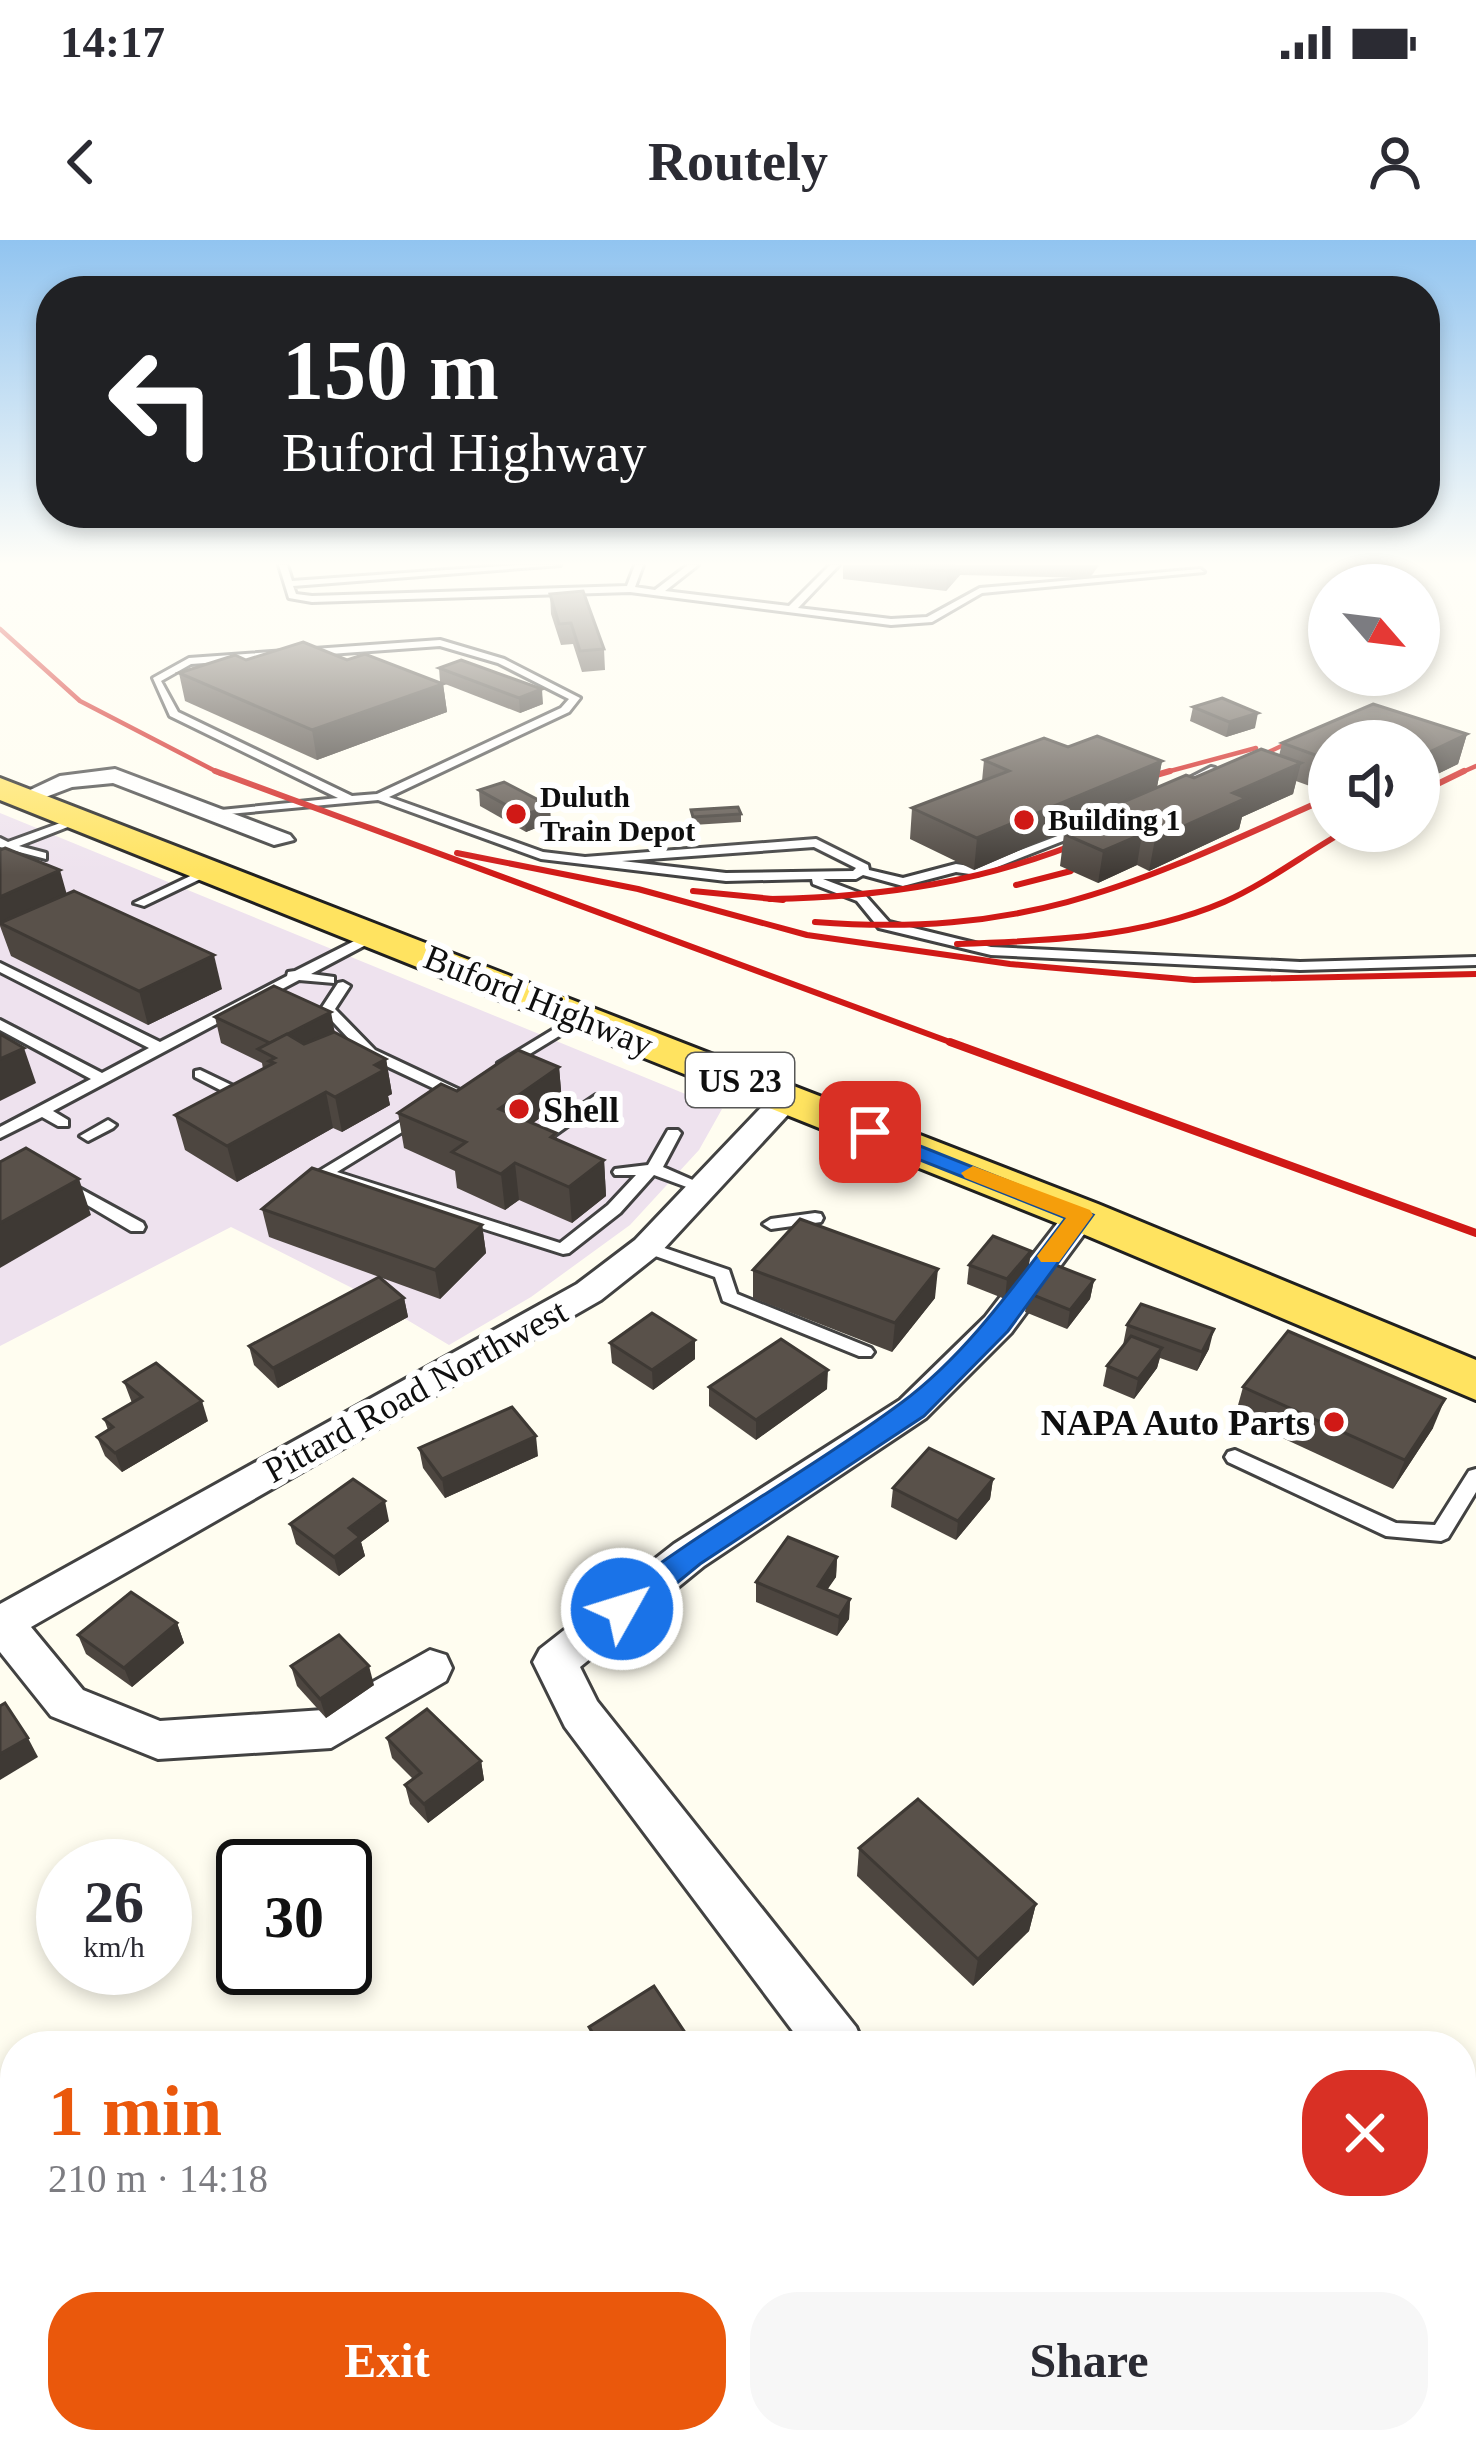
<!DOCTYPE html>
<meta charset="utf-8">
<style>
:root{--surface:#fff;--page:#f7f7f7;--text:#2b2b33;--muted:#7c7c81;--accent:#ea580c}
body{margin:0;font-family:"Times New Roman",serif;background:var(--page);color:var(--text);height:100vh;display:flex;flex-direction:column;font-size:45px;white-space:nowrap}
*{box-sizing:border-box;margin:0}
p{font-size:39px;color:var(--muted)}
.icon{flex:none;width:66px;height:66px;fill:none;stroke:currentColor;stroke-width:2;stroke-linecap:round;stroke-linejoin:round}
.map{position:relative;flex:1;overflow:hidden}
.sheet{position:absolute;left:0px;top:1791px;width:1476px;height:423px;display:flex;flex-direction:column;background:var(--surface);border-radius:48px 48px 0 0;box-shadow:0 6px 18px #0003}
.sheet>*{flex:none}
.guide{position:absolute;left:36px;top:36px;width:1404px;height:252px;border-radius:48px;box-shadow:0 6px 18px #0003;background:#202124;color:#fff;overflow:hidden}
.needle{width:78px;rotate:118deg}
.buttons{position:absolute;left:1308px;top:324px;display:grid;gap:24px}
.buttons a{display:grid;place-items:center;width:132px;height:132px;border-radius:50%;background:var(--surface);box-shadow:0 6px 18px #0003;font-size:60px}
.speed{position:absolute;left:36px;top:1599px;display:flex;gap:24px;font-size:60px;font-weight:700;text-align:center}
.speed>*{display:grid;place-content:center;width:156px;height:156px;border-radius:50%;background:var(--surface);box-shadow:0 6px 18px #0003;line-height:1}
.speed small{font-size:30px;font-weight:400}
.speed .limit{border:6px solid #111;border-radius:18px;background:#fff;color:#111}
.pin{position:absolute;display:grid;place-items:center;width:102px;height:102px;color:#fff;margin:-51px;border-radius:24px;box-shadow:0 6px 18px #0006}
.me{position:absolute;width:132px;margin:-66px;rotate:51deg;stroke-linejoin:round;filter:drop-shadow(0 0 9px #0008)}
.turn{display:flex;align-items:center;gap:42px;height:252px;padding:0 48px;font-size:54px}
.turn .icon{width:156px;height:156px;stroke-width:2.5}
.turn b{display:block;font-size:84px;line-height:102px}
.round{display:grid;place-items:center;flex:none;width:126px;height:126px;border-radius:48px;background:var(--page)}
.summary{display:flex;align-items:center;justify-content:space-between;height:204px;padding:0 48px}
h1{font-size:72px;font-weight:800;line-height:90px;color:var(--accent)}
.button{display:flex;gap:24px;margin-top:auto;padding:24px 48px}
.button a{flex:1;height:138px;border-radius:48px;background:var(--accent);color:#fff;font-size:48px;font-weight:800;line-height:138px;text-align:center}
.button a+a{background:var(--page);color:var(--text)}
.status{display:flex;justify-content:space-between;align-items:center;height:84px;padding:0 60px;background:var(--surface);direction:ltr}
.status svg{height:33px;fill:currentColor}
header{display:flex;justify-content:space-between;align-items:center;height:156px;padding:0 48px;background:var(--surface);font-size:54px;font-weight:800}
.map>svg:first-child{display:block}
</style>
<div class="status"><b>14:17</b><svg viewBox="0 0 49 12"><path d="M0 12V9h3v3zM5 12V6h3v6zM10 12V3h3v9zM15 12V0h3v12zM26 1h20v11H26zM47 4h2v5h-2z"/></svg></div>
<header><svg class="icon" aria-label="back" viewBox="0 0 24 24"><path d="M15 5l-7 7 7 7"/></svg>Routely<svg class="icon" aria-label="person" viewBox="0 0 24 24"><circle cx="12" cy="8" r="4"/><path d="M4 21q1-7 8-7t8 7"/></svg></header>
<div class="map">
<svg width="1476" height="2212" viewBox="0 0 1476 2212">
<rect width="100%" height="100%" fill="#fffdf0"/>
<path fill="#eee2ee" d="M0 573 722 869 699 910 630 985 531 1057 449 1105 364 1054 231 987 0 1106Z"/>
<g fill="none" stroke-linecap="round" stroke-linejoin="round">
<g stroke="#424242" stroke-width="6">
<g id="lane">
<path d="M279 325H287L292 341 518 325H560L293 346 296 354 312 356 627 346 635 325H643L635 347 655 350 688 325H698L665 351 789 366 830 325H839L798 368 891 379 927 377 980 348 1200 329 1204 332 982 353 932 382 891 385 630 352 312 362 289 358Z"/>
<path d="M440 400 504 419 580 458 569 472 389 557 543 612 585 617 816 599 868 625 869 630 903 638 956 624 976 627 1084 586 1088 587V591L977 635 956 632 903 646 863 635 856 639H823L865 655 889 682 991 707 1300 722 1476 717V725L1300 730 991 715 879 688 857 661 813 644 812 639 726 641 541 619 378 560 207 576V572L211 571 338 558 170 476 153 438 189 418ZM440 406 498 423 569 459 561 468 377 554 352 556 178 472 161 441 191 424ZM814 607 856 628 853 631 726 633 622 621Z"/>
<path d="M1211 527 1215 528V532L1184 548 1174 546Z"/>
<path d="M74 578 80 581 78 583 19 606 46 613V619L0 607V598L8 602Z"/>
<path d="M205 629 215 632 144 666 134 663Z"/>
<path d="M374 691 379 692V698L311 734 334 737V743L299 740 53 871 68 880V886H58L42 877 0 898V887L91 839 0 790V780L102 833 149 808 0 732V723L160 802 287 736 288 732 295 731Z"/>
<path d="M343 742 350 746 335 769 375 810 460 850V856H450L365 816 321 769 338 743Z"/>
<path d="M582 772 589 776 587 779 510 826H500L498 823Z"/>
<path d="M200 830 250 854 252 857 250 860H240L195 837V831Z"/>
<path d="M596 855 603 859 601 862 548 900H538L535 897 538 894Z"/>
<path d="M420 870 425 872V878L337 932 560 1003 608 965 636 935H615L613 932 615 929 648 925 668 890H678L681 893 663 927 711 948 703 953 654 935 620 973 569 1013 563 1014 318 936 316 933Z"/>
<path d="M108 880 116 885 113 888 88 901 80 896Z"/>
<path d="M68 942 143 983 145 987 143 991H131L62 950 60 947Z"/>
<path d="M815 973 821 974 823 978 821 982 771 989 763 984 771 979Z"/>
<path d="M647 1002 729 1030 737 1054 871 1108 874 1112 871 1116H859L723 1061 715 1037 641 1011 639 1007Z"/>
<path d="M1235 1210 1396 1283 1435 1285 1469 1231 1476 1229V1252L1448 1298 1441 1301 1386 1296 1228 1222 1225 1217 1228 1212Z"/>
</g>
</g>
<g stroke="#424242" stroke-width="6">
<g id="street">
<path d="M115 529 290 595 294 600 274 605 113 543 72 547 22 566 11 559 60 536Z"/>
<path d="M786 850 801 859 797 865 659 1014 601 1060 31 1387 83 1450 160 1481 323 1470 430 1410 446 1415 452 1428 446 1441 331 1508 158 1519 51 1476 0 1412V1364L577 1044 635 1000 775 853Z"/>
<path d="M1081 965 1093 968 1097 975 1093 982 1011 1093 926 1178 704 1326 580 1427 597 1461 856 1787 864 1806H804L565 1487 533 1422 540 1409 674 1304 900 1160 985 1077 1069 968Z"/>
</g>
</g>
<g stroke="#202020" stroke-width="6">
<path id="primary" d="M0 538 1098 964 1476 1120V1160L1064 986 0 560Z"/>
</g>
<use href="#lane" fill="#fff" fill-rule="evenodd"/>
<use href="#street" fill="#fff" fill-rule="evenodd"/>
<use href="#primary" fill="#ffe360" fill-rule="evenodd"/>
<g stroke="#d01916" stroke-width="4.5">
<path d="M0 389 80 461 221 534"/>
<path d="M1237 527 1313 491"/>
<path d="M1159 534 1256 508"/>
<path d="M1458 534 1476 526"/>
</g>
<g stroke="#d01916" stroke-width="6">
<path d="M215 531 958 805"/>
<path d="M1132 542 1170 531"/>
<path d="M1419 553 1464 531"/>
<path d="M457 613 638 649 807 695 1010 724 1194 740 1476 734"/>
<path d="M1016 645 1071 631"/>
<path d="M693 651 783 660"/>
<path d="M770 659C884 657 985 642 1091 598"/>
<path d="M815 682C1027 698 1132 646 1319 562"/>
<path d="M957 704C1047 701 1140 698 1224 662 1267 643 1304 614 1345 591"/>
</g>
<path stroke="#d01916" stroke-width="8" d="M950 802 1476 993"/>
</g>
<g fill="#4d4640">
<path d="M843 325H1099L1090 338 960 335 946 351 843 339Z"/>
<path d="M550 354 604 409 605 430 582 432 573 404 561 405 551 374Z"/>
<path d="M347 420 443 444 447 472 317 520 185 461 179 433Z"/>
<path d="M439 428 543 464 520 473 440 442Z"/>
<path d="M1373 464 1467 494 1458 524 1419 543V501H1329V553L1296 541 1293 554 1242 577 1239 589 1149 631 1137 625 1098 643 1060 626 1064 594 1094 581V578L974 630 910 599 912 568 982 541 984 520 1044 498 1068 507 1097 496 1162 521 1157 547 1186 535 1194 538 1261 509 1279 516 1282 503Z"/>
<path d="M1193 467 1255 488 1226 497 1190 481Z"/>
<path d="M479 550 551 582 526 592 480 566Z"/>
<path d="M691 570 741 574V582L693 585Z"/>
<path d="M0 610 67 654 222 749 148 785 11 716 0 686Z"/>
<path d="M215 777 334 792 386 819 392 854 388 856 390 865 342 892 333 888 237 942 185 910 175 875 263 829 262 823 221 803Z"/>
<path d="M559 827 562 862 533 883 556 893 557 900 604 920 606 956 572 983 519 960 505 970 457 948 455 931 404 908 398 873 457 851Z"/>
<path d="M262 969 482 985 486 1013 440 1059 269 997Z"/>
<path d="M1031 1011 1028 1030 1005 1059 967 1044 969 1025Z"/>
<path d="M753 1030 935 1058 892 1112 753 1058Z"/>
<path d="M1094 1040 1090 1059 1067 1089 1025 1072 1028 1053Z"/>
<path d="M404 1058 408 1077 278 1148 254 1125 249 1106Z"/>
<path d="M1127 1085 1209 1109 1197 1131 1160 1118 1157 1128 1134 1159 1103 1146 1107 1126 1123 1105Z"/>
<path d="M610 1103 695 1119 653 1150 612 1123Z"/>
<path d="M124 1142 208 1181 122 1232 105 1216 97 1197 108 1190 104 1179 132 1163Z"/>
<path d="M709 1147 827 1149 756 1200 709 1166Z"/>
<path d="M1243 1147 1433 1188 1393 1249 1235 1176Z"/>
<path d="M419 1208 538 1216 445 1258 423 1228Z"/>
<path d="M993 1239 990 1259 956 1300 891 1267 893 1248Z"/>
<path d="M389 1281 361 1302 365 1316 339 1336 296 1304 290 1284Z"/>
<path d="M837 1317 836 1337 827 1349 850 1359 849 1379 837 1396 756 1362V1342Z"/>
<path d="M177 1383 184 1403 132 1447 86 1414 78 1395Z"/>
<path d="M291 1426 374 1445 326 1478 297 1446Z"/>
<path d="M387 1498 481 1521 484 1540 428 1583 410 1564 405 1545 413 1539 392 1518Z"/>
<path d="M859 1608 1036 1664 1029 1691 973 1746 857 1636Z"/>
<path d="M589 1787 694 1806H593Z"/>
<path d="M1395 2199H1461L1476 2212H1388Z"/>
</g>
<g fill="#3e3934">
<path d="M953 325H961L960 335 946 351 948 331Z"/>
<path d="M443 444 447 472 317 520 312 490Z"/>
<path d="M542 449 543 464 520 473 519 458Z"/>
<path d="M1258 473 1255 488 1226 497 1229 482Z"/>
<path d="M1467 494 1458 524 1419 543V517Z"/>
<path d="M1162 521 1156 552 1095 574 1094 578 974 630 977 598Z"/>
<path d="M1301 523 1293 554 1242 577 1239 589 1149 631 1155 599 1233 553Z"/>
<path d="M550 566 551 582 526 592 524 575Z"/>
<path d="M1142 594 1137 625 1098 643 1103 611Z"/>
<path d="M60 630 67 655 0 683V686V657Z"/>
<path d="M214 715 222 749 148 785 139 751Z"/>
<path d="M331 772 336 799 278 831 272 804Z"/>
<path d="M24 808 36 843 0 861V819Z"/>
<path d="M386 819 392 854 388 856 390 865 342 892 335 857 375 825Z"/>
<path d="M559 827 562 862 503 905 499 869Z"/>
<path d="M326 852 333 888 237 942 227 906Z"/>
<path d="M604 920 606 956 572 983 569 947Z"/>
<path d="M515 923 519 960 505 970 501 934Z"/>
<path d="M79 939 91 975 0 1028V983Z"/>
<path d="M482 985 486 1013 440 1059 435 1030Z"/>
<path d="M1031 1011 1028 1030 1005 1059 1007 1039Z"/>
<path d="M938 1029 935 1058 892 1112 895 1083Z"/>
<path d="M1094 1040 1090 1059 1067 1089 1070 1070Z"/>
<path d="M404 1058 408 1077 278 1148 273 1128Z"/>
<path d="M1214 1089 1209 1109 1197 1131 1202 1112Z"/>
<path d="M695 1100V1119L653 1150 652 1130Z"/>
<path d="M1162 1108 1157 1128 1134 1159 1138 1139Z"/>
<path d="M828 1130 827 1149 756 1200V1180Z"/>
<path d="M1445 1159 1433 1188 1393 1249 1405 1220Z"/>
<path d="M202 1161 208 1181 122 1232 115 1213Z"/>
<path d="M536 1196 538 1216 445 1258 442 1239Z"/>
<path d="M993 1239 990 1259 956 1300 958 1281Z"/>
<path d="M385 1261 389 1281 361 1302 365 1316 339 1336 334 1317 349 1288Z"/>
<path d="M837 1317 836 1337 817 1365 818 1346Z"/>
<path d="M850 1359 849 1379 837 1396 839 1377Z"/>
<path d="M177 1383 184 1403 132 1447 124 1428Z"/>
<path d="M369 1426 374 1445 326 1478 320 1459Z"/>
<path d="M28 1498 38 1517 0 1540V1514Z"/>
<path d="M481 1521 484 1540 428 1583 424 1564Z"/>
<path d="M1036 1664 1029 1691 973 1746 978 1719Z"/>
<path d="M153 2199H160L166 2212H158Z"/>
</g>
<g fill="#59514a" stroke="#3e3934" stroke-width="3">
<path d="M893 325H953L948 331Z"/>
<path d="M583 351 604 409 580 411 571 383 559 384 550 354Z"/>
<path d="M303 402 347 420 365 414 443 444 312 490 179 433 235 415 246 420Z"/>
<path d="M461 420 542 449 519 458 439 428Z"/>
<path d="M1222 458 1258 473 1229 482 1193 467Z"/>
<path d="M1373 464 1467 494 1419 517V501H1329V520L1282 503Z"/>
<path d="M1097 496 1162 521 977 598 912 568 1009 531 984 520 1044 498 1068 507Z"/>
<path d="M1261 509 1301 523 1233 553 1246 558 1155 599 1142 594 1103 611 1064 594 1103 577 1095 574 1186 535 1194 538Z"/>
<path d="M504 542 550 566 524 575 479 550Z"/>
<path d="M738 567 741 574 693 577 691 570Z"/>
<path d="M5 608 60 630 0 657V610Z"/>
<path d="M74 651 214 715 139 751 0 683Z"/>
<path d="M274 746 331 772 270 803 215 777Z"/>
<path d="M334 792 386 819 375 825 384 830 335 857 326 852 227 906 175 875 274 823 269 821 275 818 258 809 287 794 304 804Z"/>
<path d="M0 794 24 808 0 819Z"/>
<path d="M518 810 559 827 499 869 556 893 551 897 604 920 569 947 515 923 501 934 452 912 466 902 398 873 441 844 457 851Z"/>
<path d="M26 908 79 939 0 983V922Z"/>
<path d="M312 928 482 985 435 1030 262 969Z"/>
<path d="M800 979 938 1029 895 1083 753 1030Z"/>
<path d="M993 996 1031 1011 1007 1039 969 1025Z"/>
<path d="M1053 1024 1094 1040 1070 1070 1028 1053Z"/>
<path d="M379 1037 404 1058 273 1128 249 1106Z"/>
<path d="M1141 1064 1214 1089 1202 1112 1127 1085Z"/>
<path d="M652 1073 695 1100 652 1130 610 1103Z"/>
<path d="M1288 1091 1445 1159 1405 1220 1243 1147Z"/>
<path d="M1131 1096 1162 1108 1138 1139 1107 1126Z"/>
<path d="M781 1099 828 1130 756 1180 709 1147Z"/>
<path d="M156 1123 202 1161 115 1213 97 1197 113 1187 104 1179 142 1157 124 1142Z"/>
<path d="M512 1167 536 1196 442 1239 419 1208Z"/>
<path d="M929 1208 993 1239 958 1281 893 1248Z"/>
<path d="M353 1239 385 1261 349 1288 360 1297 334 1317 290 1284Z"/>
<path d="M788 1297 837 1317 818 1346 850 1359 839 1377 756 1342Z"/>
<path d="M131 1352 177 1383 124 1428 78 1395Z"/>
<path d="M339 1395 369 1426 320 1459 291 1426Z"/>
<path d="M5 1463 28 1498 0 1514V1466Z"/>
<path d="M427 1469 481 1521 424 1564 405 1545 421 1533 387 1498Z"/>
<path d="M918 1559 1036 1664 978 1719 859 1608Z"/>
<path d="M654 1746 694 1806H601L589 1787Z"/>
<path d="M1461 2186 1476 2198V2212H1394L1400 2199H1461Z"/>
<path d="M52 2199H153L158 2212H35Z"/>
</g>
<linearGradient id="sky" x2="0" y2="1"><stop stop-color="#91c4f0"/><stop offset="0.51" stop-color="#fffef8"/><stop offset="1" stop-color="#fffef8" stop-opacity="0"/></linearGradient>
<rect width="1476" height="635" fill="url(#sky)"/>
<path fill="#1a73e8" stroke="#114b97" stroke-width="3" d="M870 886 1093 975 1008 1091 924 1176 700 1324 634 1378H611L606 1369 611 1360C703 1287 807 1233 901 1163 967 1114 1016 1043 1066 978L862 897V888Z"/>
<path fill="#f59e0b" d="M973 926 1090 970 1093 975 1059 1022H1041L1037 1016 1066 978 965 938 961 933Z"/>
<g fill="#d01916" stroke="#fff" stroke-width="4.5">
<circle cx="516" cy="574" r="12"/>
<circle cx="1024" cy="580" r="12"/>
<circle cx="519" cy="869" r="12"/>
<circle cx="1334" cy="1182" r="12"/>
</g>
<g text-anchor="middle" stroke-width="12" stroke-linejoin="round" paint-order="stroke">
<g font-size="30" font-weight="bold" fill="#0f0f0f" stroke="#fff" text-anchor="start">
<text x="540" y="567">Duluth<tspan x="540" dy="34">Train Depot</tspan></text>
<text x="1048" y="590">Building 1</text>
</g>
<rect fill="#fff" stroke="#575757" stroke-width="3" x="686" y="813" width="108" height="54" rx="9"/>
<g font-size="33" font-weight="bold" fill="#0f0f0f">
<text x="740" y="852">US 23</text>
</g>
<g font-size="36" fill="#0f0f0f" stroke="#fff">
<text transform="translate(539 760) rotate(22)" y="13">Buford Highway</text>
<text transform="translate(415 1150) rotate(-29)" y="13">Pittard Road Northwest</text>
</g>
<g font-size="36" font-weight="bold" fill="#0f0f0f" stroke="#fff" text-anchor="start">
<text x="543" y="882">Shell</text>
<text x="1310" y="1195" text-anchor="end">NAPA Auto Parts</text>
</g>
</g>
</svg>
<div class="buttons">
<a><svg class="needle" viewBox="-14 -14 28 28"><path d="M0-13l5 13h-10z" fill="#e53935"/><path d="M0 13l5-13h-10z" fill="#7c7c81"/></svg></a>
<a><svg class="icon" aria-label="sound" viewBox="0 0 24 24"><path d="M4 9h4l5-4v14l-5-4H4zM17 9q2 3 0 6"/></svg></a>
</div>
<div class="speed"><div>26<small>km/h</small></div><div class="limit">30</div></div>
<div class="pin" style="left:870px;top:892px;background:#d93025"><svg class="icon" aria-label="arrive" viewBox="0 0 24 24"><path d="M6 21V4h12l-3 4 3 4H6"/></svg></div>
<svg class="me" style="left:622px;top:1369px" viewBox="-20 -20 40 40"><circle r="17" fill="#1a73e8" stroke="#fff" stroke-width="3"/><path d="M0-11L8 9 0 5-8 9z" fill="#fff"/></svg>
<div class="guide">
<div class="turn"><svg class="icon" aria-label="left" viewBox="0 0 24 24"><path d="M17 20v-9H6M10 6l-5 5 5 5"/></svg><div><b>150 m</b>Buford Highway</div></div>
</div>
<section class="sheet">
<div class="summary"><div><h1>1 min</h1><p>210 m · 14:18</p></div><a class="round" style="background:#d93025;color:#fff"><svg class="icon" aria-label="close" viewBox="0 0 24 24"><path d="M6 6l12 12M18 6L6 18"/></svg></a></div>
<div class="button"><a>Exit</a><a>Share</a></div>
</section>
</div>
